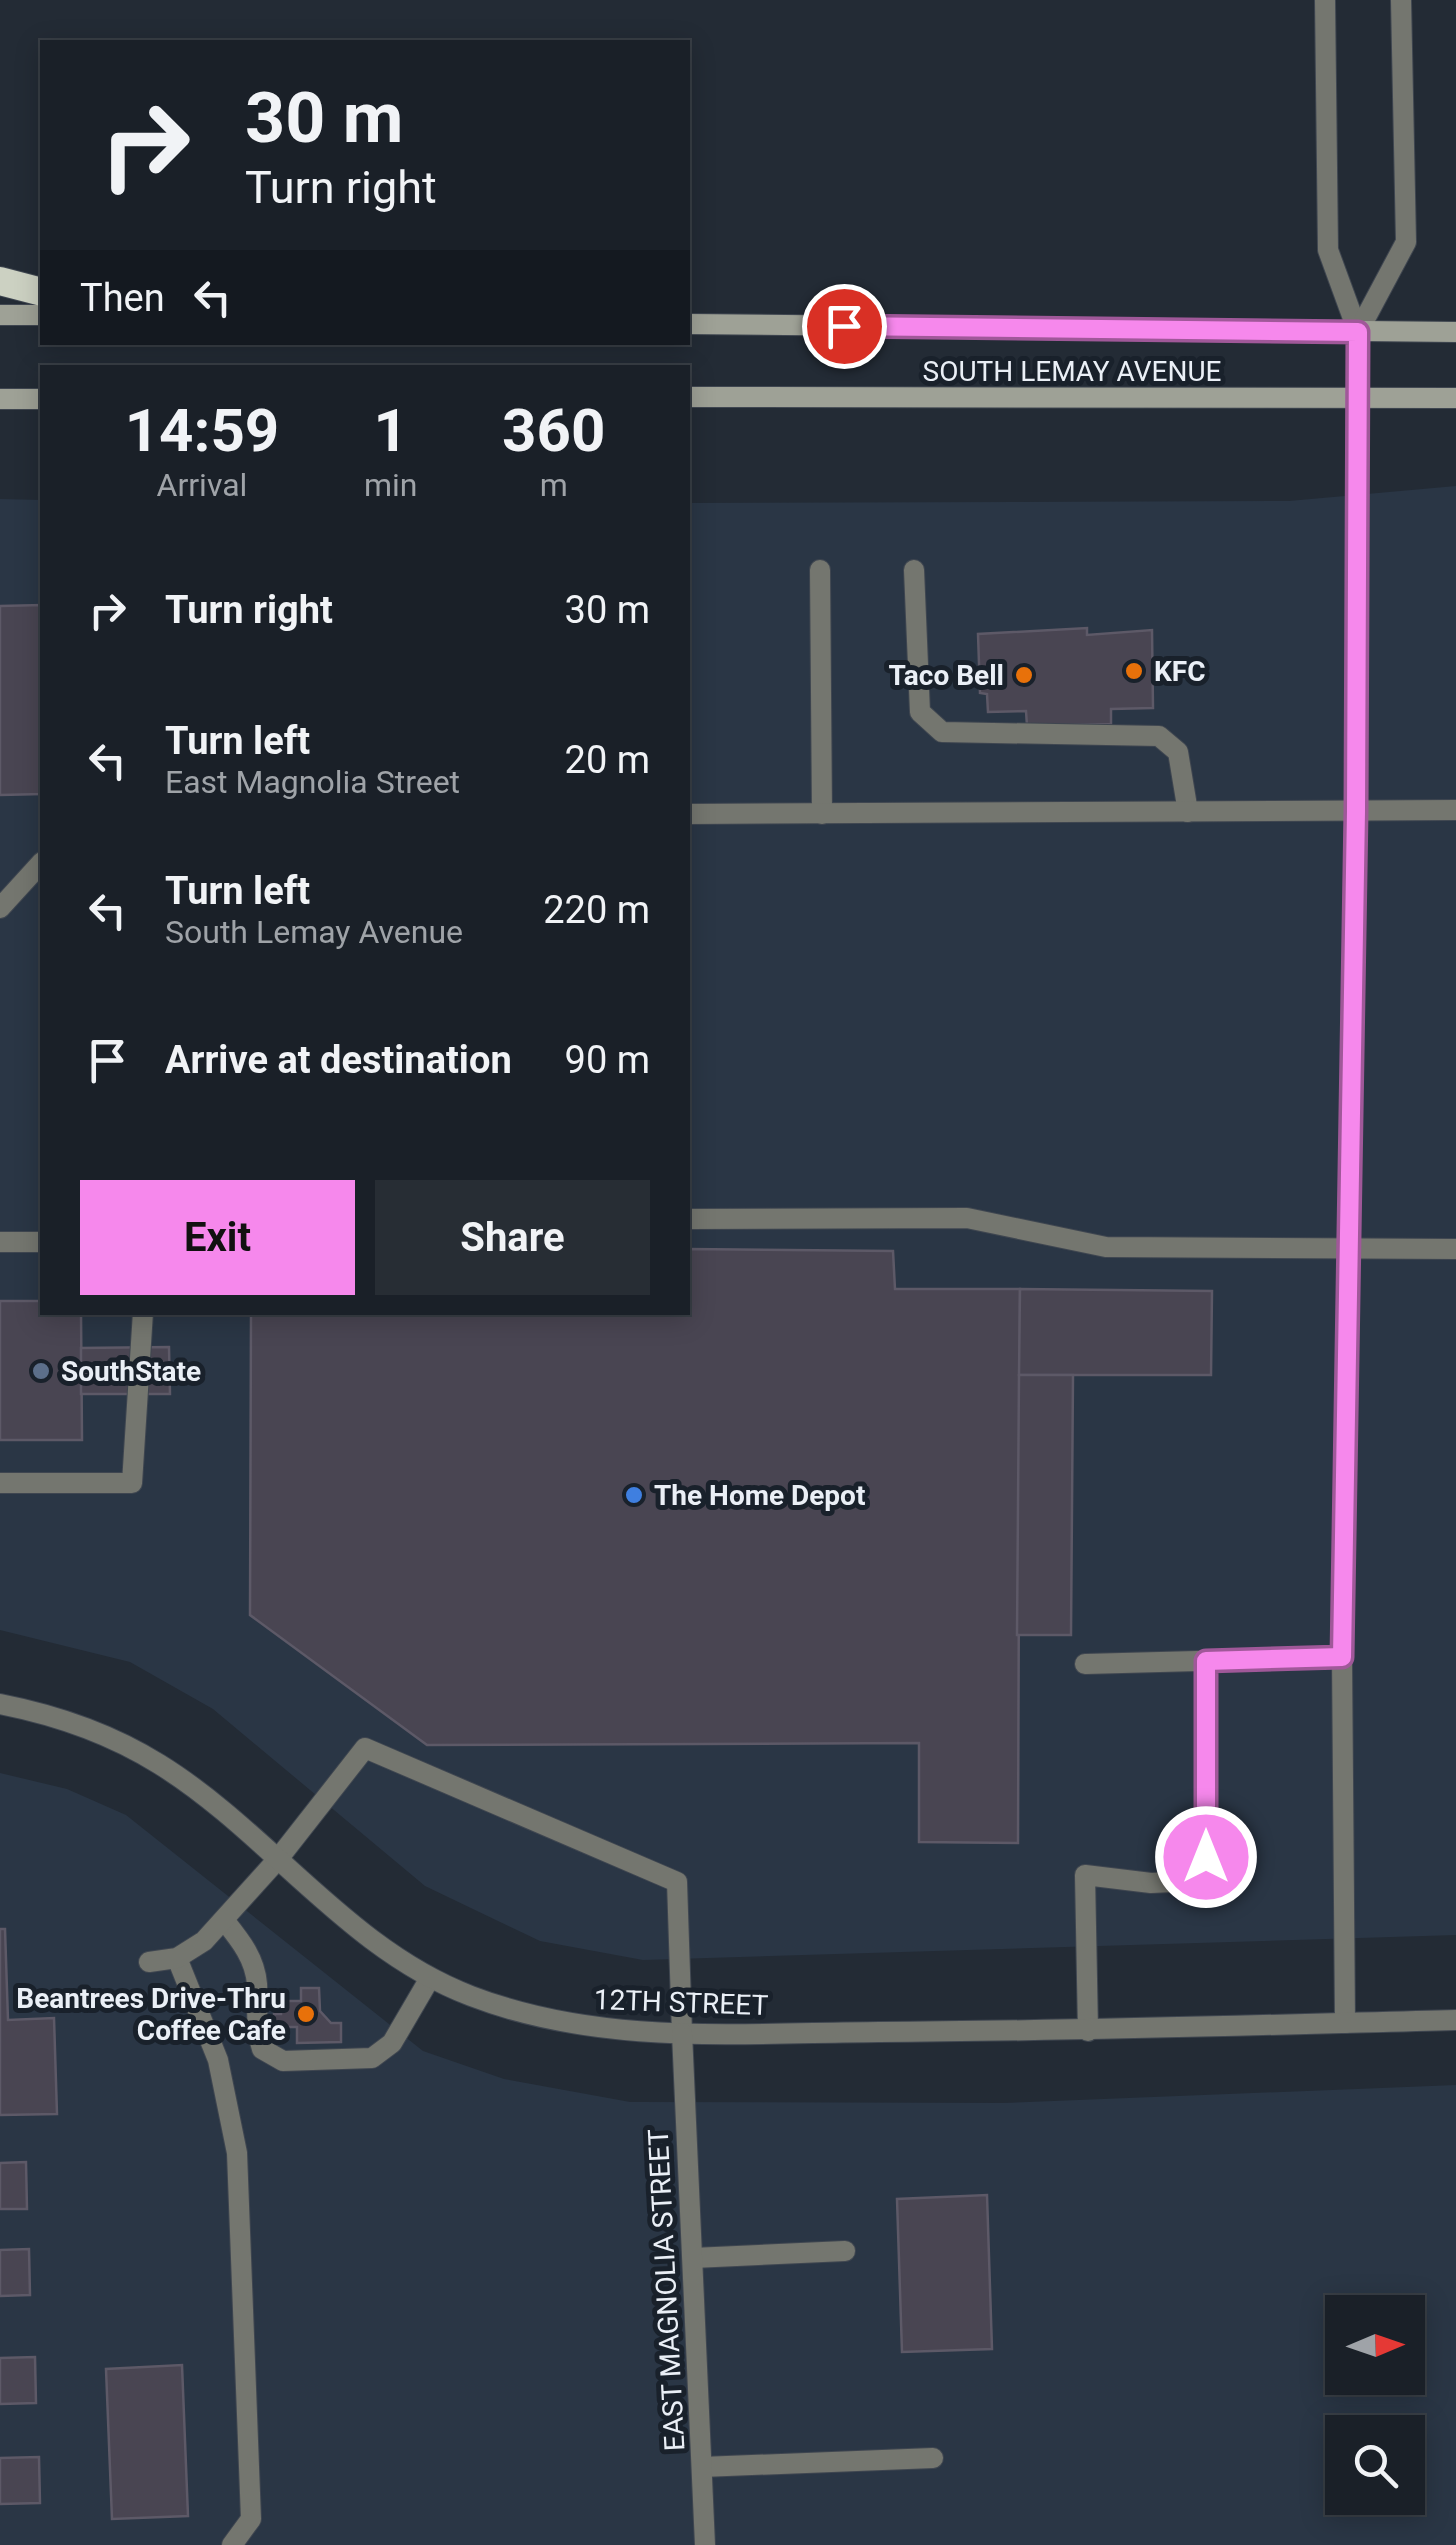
<!DOCTYPE html>
<style>
:root{--surface:#1a2028;--page:#272d34;--text:#f1f3f6;--muted:#9fa3a8;--line:#383e45;--accent:#f688ec}
body{margin:0;font-family:Roboto,sans-serif;background:var(--page);color:var(--text);height:100vh;display:flex;flex-direction:column;font-size:38px;white-space:nowrap}
*{box-sizing:border-box;margin:0}
p{font-size:32px;color:var(--muted)}
.icon{flex:none;width:55px;height:55px;fill:none;stroke:currentColor;stroke-width:2;stroke-linecap:round;stroke-linejoin:round}
.map{position:relative;flex:1;overflow:hidden}
.sheet{position:absolute;left:40px;top:365px;width:650px;height:950px;display:flex;flex-direction:column;background:var(--surface);border-radius:0px;box-shadow:0 5px 25px #0003,0 0 0 2px var(--line)}
.sheet>*{flex:none}
.guide{position:absolute;left:40px;top:40px;width:650px;height:305px;border-radius:0px;box-shadow:0 5px 25px #0003,0 0 0 2px var(--line);background:#1a2028;color:var(--text);overflow:hidden}
.needle{width:65px;rotate:88deg}
.fabs{position:absolute;left:1325px;top:2295px;display:grid;gap:20px}
.fabs a{display:grid;place-items:center;width:100px;height:100px;border-radius:0px;background:var(--surface);box-shadow:0 5px 25px #0003,0 0 0 2px var(--line);font-size:50px}
.pin{position:absolute;display:grid;place-items:center;width:85px;height:85px;color:#fff;margin:-42px;border:5px solid #fff;border-radius:50%;box-shadow:0 2px 10px #0007}
.me{position:absolute;width:110px;margin:-55px;rotate:0deg;stroke-linejoin:round;filter:drop-shadow(0 0 8px #0008)}
.turn{display:flex;align-items:center;gap:35px;height:210px;padding:0 40px;font-size:45px}
.turn .icon{width:130px;height:130px;stroke-width:2.5}
.turn b{display:block;font-size:70px;line-height:85px}
.then{display:flex;align-items:center;height:95px;padding:0 40px;background:#0003;gap:20px;font-size:38px}
.eta{display:flex;justify-content:space-evenly;align-items:center;height:170px;text-align:center}
.eta b{font-size:60px;font-weight:700;line-height:70px}
.cta{display:flex;gap:20px;margin-top:auto;padding:20px 40px}
.cta a{flex:1;height:115px;border-radius:0px;background:var(--accent);color:#111;font-size:40px;font-weight:700;line-height:115px;text-align:center}
.cta a+a{background:var(--page);color:var(--text)}
ul{padding:0;list-style:none}
li{display:flex;align-items:center;gap:30px;height:150px;padding:0 40px}
li div{flex:1}
li b{display:block;font-size:38px}
li em{font-style:normal}
.map>svg:first-child{display:block}
</style>
<div class="map">
<svg width="1456" height="2545" viewBox="0 0 1456 2545">
<rect width="100%" height="100%" fill="#232b35"/>
<g fill="#2a3645" fill-rule="evenodd">
<path d="M1456 486V1935L643 1960 540 1941 425 1886 213 1709 130 1662 0 1630V499L42 500V1312H688V503L1289 501Z"/>
<path d="M0 1773 67 1789 126 1815 423 2051 504 2079 630 2102 1004 2103 1456 2085V2545H0ZM1342 2312H1408V2378H1342ZM1342 2432H1408V2498H1342Z"/>
</g>
<g fill="#494552" stroke="#5d5967" stroke-width="2.5">
<path d="M42 605V794L0 795V606Z"/>
<path d="M1087 628V635L1152 630 1153 708 1111 709V724L1027 726 1026 711 988 712 987 694 980 693 978 634Z"/>
<path d="M688 1249 893 1251 895 1289H1020L1018 1843 919 1842V1743L427 1745 250 1615 251 1313 688 1312Z"/>
<path d="M1020 1289 1212 1291 1211 1375H1019Z"/>
<path d="M0 1301H42V1312H81L82 1440H0Z"/>
<path d="M169 1347 170 1394H81V1348Z"/>
<path d="M1019 1375H1073L1071 1635H1017Z"/>
<path d="M0 1929H5L8 2020 54 2018 57 2114 0 2115Z"/>
<path d="M301 1988H319L320 2011 331 2023H341V2042L297 2043V2027H284V2034H275L274 2014H281V2001H301Z"/>
<path d="M26 2162 27 2209H0V2163Z"/>
<path d="M987 2195 992 2349 902 2352 897 2199Z"/>
<path d="M29 2249 30 2295 0 2296V2250Z"/>
<path d="M35 2357 36 2403 0 2404V2358Z"/>
<path d="M182 2365 188 2516 112 2519 106 2369Z"/>
<path d="M39 2457 40 2503 0 2504V2458Z"/>
</g>
<g fill="none" stroke-linecap="round" stroke-linejoin="round">
<g stroke="#3f4650" stroke-width="22">
<g id="service">
<path d="M820 570 822 814"/>
<path d="M914 570 920 712 942 732 1159 736 1178 752 1188 812"/>
<path d="M688 814 1456 810"/>
<path d="M0 908 42 862"/>
<path d="M688 1219 967 1218 1106 1247 1456 1249"/>
<path d="M0 1242H42"/>
<path d="M0 1483H132L143 1312"/>
<path d="M1085 1664 1342 1657"/>
<path d="M224 1920C240 1940 255 1958 257 1984 258 2006 255 2029 262 2049L283 2061 372 2058 392 2043 430 1978"/>
<path d="M177 1958 218 2060 237 2153 251 2519 232 2545"/>
<path d="M149 1962 177 1958 204 1941 278 1859 365 1748 677 1882 682 2033"/>
<path d="M1088 2031 1085 1875 1151 1883 1193 1881 1206 1857V1661"/>
<path d="M693 2258 845 2251"/>
<path d="M702 2467 933 2458"/>
</g>
</g>
<g stroke="#3f4650" stroke-width="22">
<g id="minor">
<path d="M1325 0 1328 250 1358 332 1355 811 1342 1657 1345 2023"/>
<path d="M1358 332 1406 242 1401 0"/>
<path d="M0 1704C56 1715 111 1734 159 1764 269 1832 347 1949 471 1996 601 2046 742 2033 879 2032 1072 2031 1264 2025 1456 2020"/>
<path d="M682 2033 705 2545"/>
</g>
</g>
<g stroke="#3f4650" stroke-width="22">
<g id="secondary">
<path d="M0 315H42"/>
<path d="M688 324 1456 332"/>
<path d="M688 397 1456 398"/>
<path d="M0 399H42"/>
</g>
</g>
<g stroke="#3f4650" stroke-width="30">
<path id="trunk" d="M0 281 42 292"/>
</g>
<use href="#service" stroke="#74766f" stroke-width="20"/>
<use href="#minor" stroke="#74766f" stroke-width="20"/>
<use href="#secondary" stroke="#9ea196" stroke-width="20"/>
<use href="#trunk" stroke="#ccd1c2" stroke-width="28"/>
</g>
<g fill="none" stroke-linecap="round" stroke-linejoin="round">
<g stroke="#a05899" stroke-width="25">
<path id="route" d="M844 326 1358 332 1356 811 1342 1657 1206 1661V1857"/>
</g>
<use href="#route" stroke="#f688ec" stroke-width="18"/>
</g>
<g fill="#e8710a" stroke="#19212b" stroke-width="4">
<circle cx="1134" cy="671" r="10"/>
<circle cx="1024" cy="675" r="10"/>
<circle cx="306" cy="2014" r="10"/>
</g>
<circle fill="#5c6f8a" stroke="#19212b" stroke-width="4" cx="41" cy="1371" r="10"/>
<circle fill="#3f7fe0" stroke="#19212b" stroke-width="4" cx="634" cy="1495" r="10"/>
<g text-anchor="middle" stroke-width="10" stroke-linejoin="round" paint-order="stroke">
<g font-size="28" fill="#eaeff6" stroke="#19212b">
<text x="1072" y="381">SOUTH LEMAY AVENUE</text>
<text transform="translate(681 2002) rotate(2)" y="10">12TH STREET</text>
<text transform="translate(666 2290) rotate(-93)" y="10">EAST MAGNOLIA STREET</text>
</g>
<g font-size="28" font-weight="bold" fill="#eaeff6" stroke="#19212b" text-anchor="start">
<text x="1154" y="681">KFC</text>
<text x="1004" y="685" text-anchor="end">Taco Bell</text>
<text x="61" y="1381">SouthState</text>
<text x="654" y="1505">The Home Depot</text>
<text x="286" y="2008" text-anchor="end">Beantrees Drive-Thru<tspan x="286" dy="32">Coffee Cafe</tspan></text>
</g>
</g>
</svg>
<div class="fabs">
<a><svg class="needle" viewBox="-14 -14 28 28"><path d="M0-13l5 13h-10z" fill="#e53935"/><path d="M0 13l5-13h-10z" fill="#9fa3a8"/></svg></a>
<a><svg class="icon" aria-label="search" viewBox="0 0 24 24"><circle cx="10" cy="10" r="6"/><path d="M15 15l6 6"/></svg></a>
</div>
<div class="pin" style="left:844px;top:326px;background:#d93025"><svg class="icon" aria-label="arrive" viewBox="0 0 24 24"><path d="M6 21V4h12l-3 4 3 4H6"/></svg></div>
<svg class="me" style="left:1206px;top:1857px" viewBox="-20 -20 40 40"><circle r="17" fill="#f688ec" stroke="#fff" stroke-width="3"/><path d="M0-11L8 9 0 5-8 9z" fill="#fff"/></svg>
<div class="guide">
<div class="turn"><svg class="icon" aria-label="right" viewBox="0 0 24 24"><path d="M7 20v-9h11M14 6l5 5-5 5"/></svg><div><b>30 m</b>Turn right</div></div>
<div class="then">Then<svg class="icon" aria-label="left" viewBox="0 0 24 24"><path d="M17 20v-9H6M10 6l-5 5 5 5"/></svg></div>
</div>
<section class="sheet">
<div class="eta">
<div><b>14:59</b><p>Arrival</p></div>
<div><b>1</b><p>min</p></div>
<div><b>360</b><p>m</p></div>
</div>
<ul>
<li><svg class="icon" aria-label="right" viewBox="0 0 24 24"><path d="M7 20v-9h11M14 6l5 5-5 5"/></svg><div><b>Turn right</b></div><em>30 m</em></li>
<li><svg class="icon" aria-label="left" viewBox="0 0 24 24"><path d="M17 20v-9H6M10 6l-5 5 5 5"/></svg><div><b>Turn left</b><p>East Magnolia Street</p></div><em>20 m</em></li>
<li><svg class="icon" aria-label="left" viewBox="0 0 24 24"><path d="M17 20v-9H6M10 6l-5 5 5 5"/></svg><div><b>Turn left</b><p>South Lemay Avenue</p></div><em>220 m</em></li>
<li><svg class="icon" aria-label="arrive" viewBox="0 0 24 24"><path d="M6 21V4h12l-3 4 3 4H6"/></svg><div><b>Arrive at destination</b></div><em>90 m</em></li>
</ul>
<div class="cta"><a>Exit</a><a>Share</a></div>
</section>
</div>
